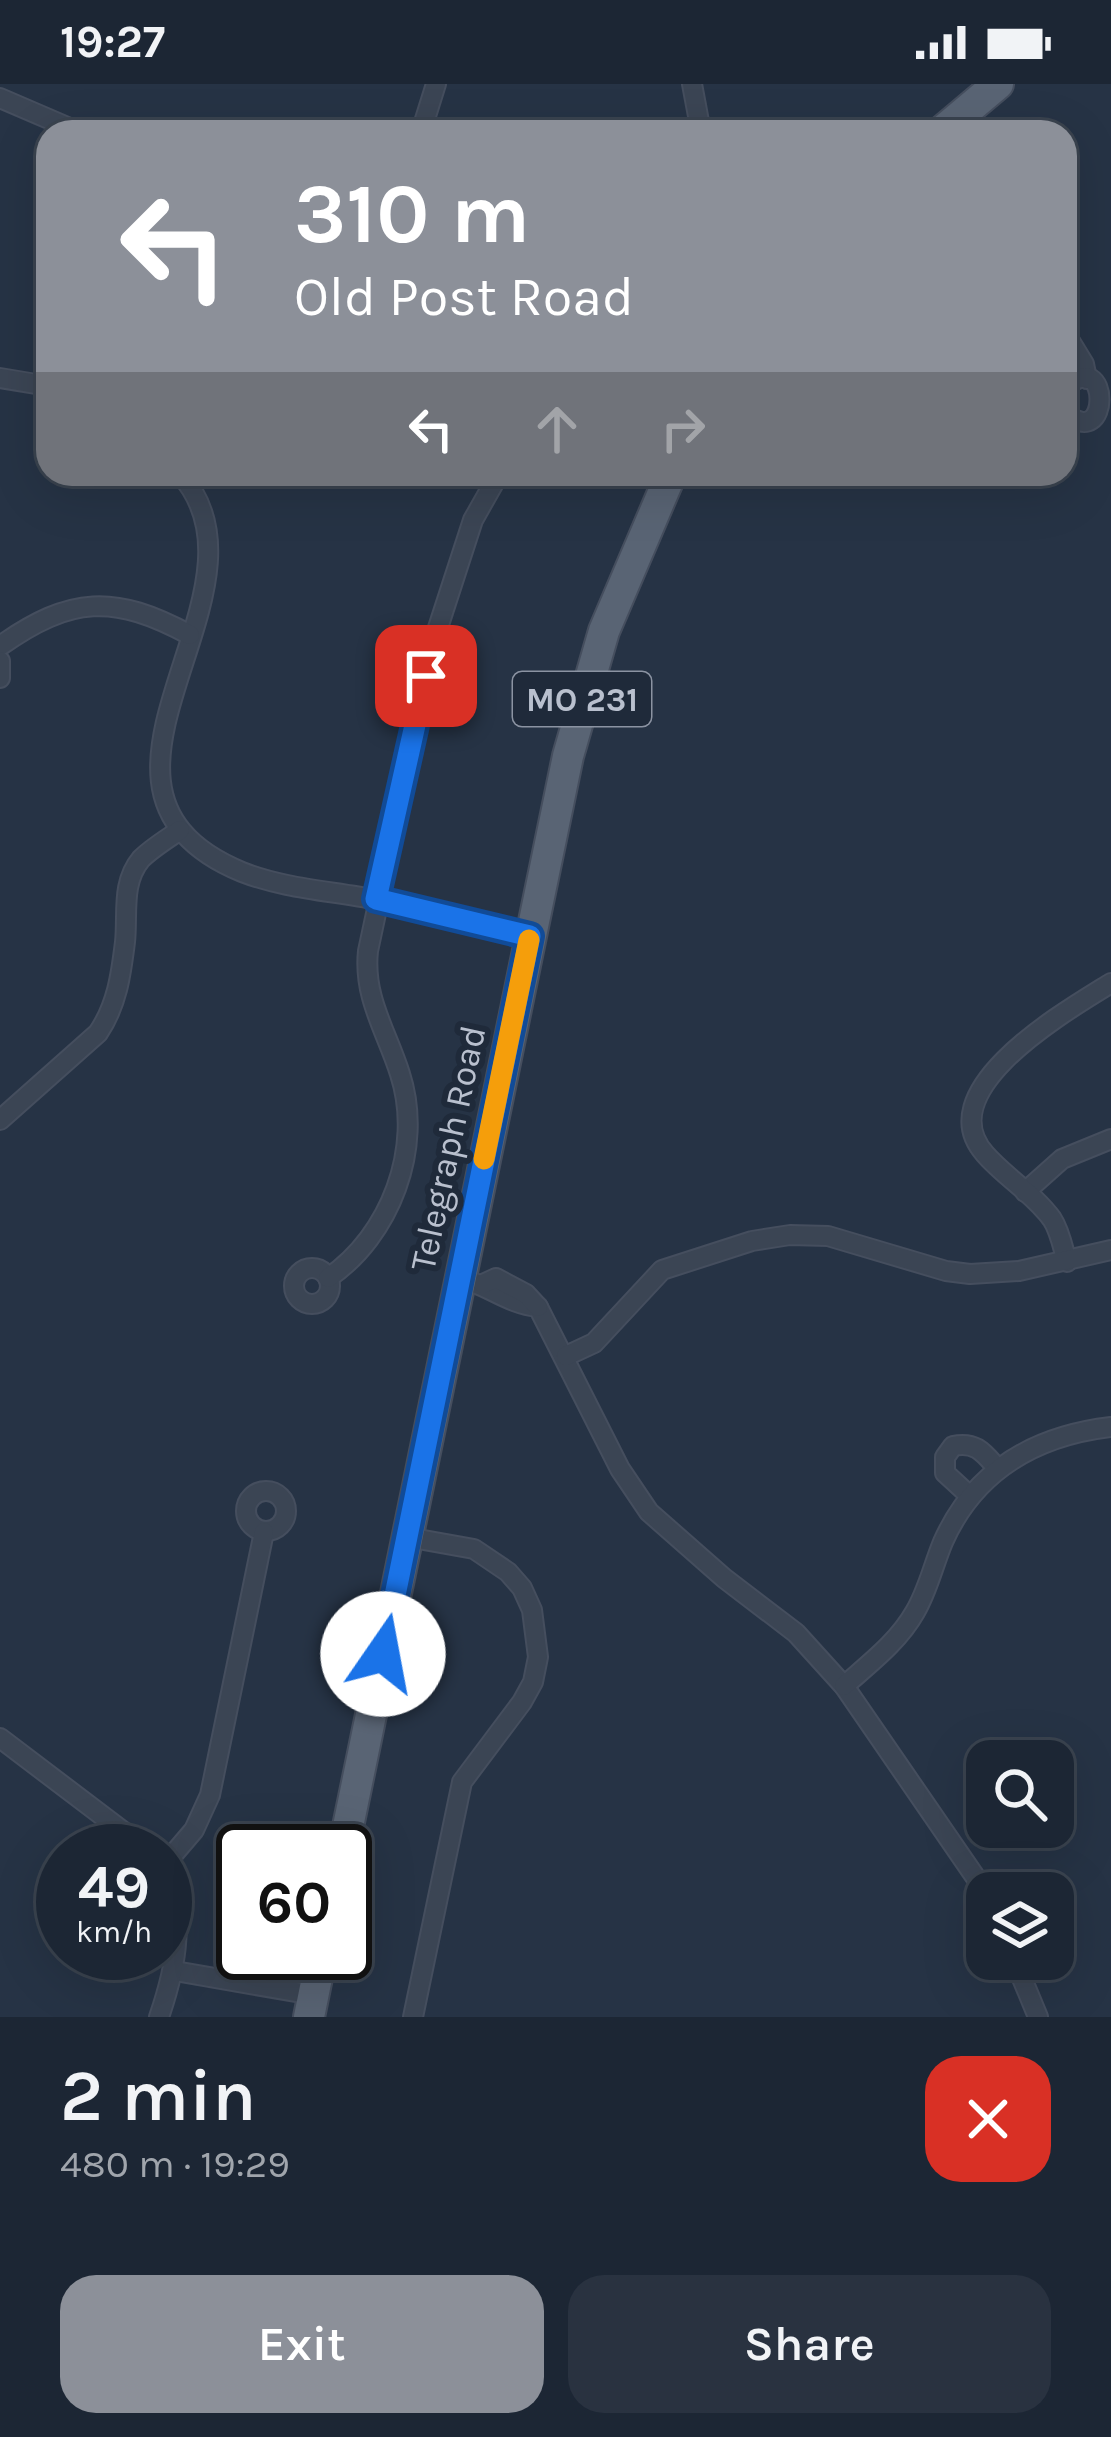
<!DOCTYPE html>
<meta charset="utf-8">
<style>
:root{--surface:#1c2634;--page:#293240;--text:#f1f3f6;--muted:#a0a5ac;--line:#3a434f;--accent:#8c9099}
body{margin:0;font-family:Karla,sans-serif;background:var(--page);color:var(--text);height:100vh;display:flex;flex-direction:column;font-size:45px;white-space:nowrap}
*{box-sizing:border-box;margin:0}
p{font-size:39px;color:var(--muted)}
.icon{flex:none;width:66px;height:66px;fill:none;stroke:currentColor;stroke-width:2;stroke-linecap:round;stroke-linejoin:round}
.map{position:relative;height:1933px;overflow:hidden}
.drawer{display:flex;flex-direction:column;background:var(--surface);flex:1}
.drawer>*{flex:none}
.guide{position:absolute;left:36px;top:36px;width:1041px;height:366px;border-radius:36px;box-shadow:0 12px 48px #0002,0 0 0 3px var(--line);background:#8c9099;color:#fff;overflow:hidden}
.tools{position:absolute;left:966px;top:1656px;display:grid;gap:24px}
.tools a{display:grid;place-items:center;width:108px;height:108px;border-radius:24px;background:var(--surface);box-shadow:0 12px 48px #0002,0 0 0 3px var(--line);font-size:60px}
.speed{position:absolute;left:36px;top:1740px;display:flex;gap:24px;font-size:60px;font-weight:700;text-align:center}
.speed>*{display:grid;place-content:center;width:156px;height:156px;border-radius:50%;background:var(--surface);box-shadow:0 12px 48px #0002,0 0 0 3px var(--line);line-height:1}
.speed small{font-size:30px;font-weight:400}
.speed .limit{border:6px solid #111;border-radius:18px;background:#fff;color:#111}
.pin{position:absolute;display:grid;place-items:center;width:102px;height:102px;color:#fff;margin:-51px;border-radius:24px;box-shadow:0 6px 18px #0006}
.me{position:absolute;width:132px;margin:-66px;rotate:12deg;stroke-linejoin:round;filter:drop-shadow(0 0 9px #0008)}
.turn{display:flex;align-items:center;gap:42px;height:252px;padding:0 60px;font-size:54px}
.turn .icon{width:156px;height:156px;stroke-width:2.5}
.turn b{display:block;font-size:84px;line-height:102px}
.lanes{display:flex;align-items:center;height:114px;padding:0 60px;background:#0003;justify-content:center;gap:60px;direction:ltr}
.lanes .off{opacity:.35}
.round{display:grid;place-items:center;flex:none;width:126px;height:126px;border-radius:36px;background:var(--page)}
.overview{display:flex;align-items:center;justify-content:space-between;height:204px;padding:0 60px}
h1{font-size:72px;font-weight:600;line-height:90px}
.cta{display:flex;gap:24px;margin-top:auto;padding:24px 60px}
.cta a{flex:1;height:138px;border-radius:36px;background:var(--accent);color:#fff;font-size:48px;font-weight:600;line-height:138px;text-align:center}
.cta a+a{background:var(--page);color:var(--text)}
.status{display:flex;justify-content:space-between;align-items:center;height:84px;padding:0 60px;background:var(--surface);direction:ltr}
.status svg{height:33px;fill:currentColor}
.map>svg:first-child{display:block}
</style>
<div class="status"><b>19:27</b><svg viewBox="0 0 49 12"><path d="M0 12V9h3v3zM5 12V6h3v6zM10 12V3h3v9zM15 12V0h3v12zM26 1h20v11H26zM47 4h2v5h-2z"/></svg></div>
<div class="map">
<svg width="1111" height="1933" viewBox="0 0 1111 1933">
<rect width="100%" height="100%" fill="#263345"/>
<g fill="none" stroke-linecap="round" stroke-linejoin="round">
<g stroke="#454e5e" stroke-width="22">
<g id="minor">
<path d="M692 0 701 48"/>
<path d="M0 14 79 48"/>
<path d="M421 48 436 0"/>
<path d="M1065 249 1084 280 1087 295"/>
<path d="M0 294 48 302"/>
<path d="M1065 304C1111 259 1111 371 1065 328"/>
<path d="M180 390C287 509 41 705 242 788 285 805 333 807 377 816 428 826 479 840 530 852"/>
<path d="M0 562C71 512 114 510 190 551"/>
<path d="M0 577V594"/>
<path d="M0 1036 98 949C117 921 121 891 125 858 128 830 121 799 141 775 152 764 167 755 180 746"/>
<path d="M1025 1108 1062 1075 1111 1055"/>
<path d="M1067 1178C1063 1164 1060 1147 1052 1135 1034 1110 1005 1093 985 1070 928 1006 1066 927 1111 899"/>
<circle cx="312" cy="1202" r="18"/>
<path d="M328 1194C390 1152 424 1064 400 990 387 948 363 914 368 867L435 553 473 436 499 390"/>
<path d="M460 1194C488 1201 508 1220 538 1223L620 1385 649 1428 724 1494 796 1549 844 1602 987 1810"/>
<path d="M483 1200 496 1194 526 1210 538 1223"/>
<path d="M566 1272 594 1259 662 1186 752 1157 790 1151 828 1152 946 1187 970 1190 1019 1187 1111 1166"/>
<circle cx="266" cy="1427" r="20"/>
<path d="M970 1412 945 1389V1373L953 1362C976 1357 984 1369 998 1385"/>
<path d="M407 1453 474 1465 508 1488 522 1504 532 1526 538 1573 533 1598 522 1618 462 1698 413 1933"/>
<path d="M844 1602C870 1579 898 1558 915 1528 928 1506 933 1482 943 1458 975 1386 1035 1352 1111 1343"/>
<path d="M0 1654 149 1767"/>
<path d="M165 1780 194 1746 210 1711 264 1448"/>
<path d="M1014 1875 1038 1933"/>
<path d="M175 1887 313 1911"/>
<path d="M159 1933C178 1878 184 1836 165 1780"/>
</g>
</g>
<g stroke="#454e5e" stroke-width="34">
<g id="primary">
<path d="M941 48 998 0"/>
<path d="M343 1767 568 672 604 547 671 390"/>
<path d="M309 1933 322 1869"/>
</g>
</g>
<use href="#minor" stroke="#3b4554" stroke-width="18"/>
<use href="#primary" stroke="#596474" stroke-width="30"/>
</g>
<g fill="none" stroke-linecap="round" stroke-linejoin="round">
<g stroke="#114b97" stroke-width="30">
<path id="route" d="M383 1570 530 852 376 815 426 592"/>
</g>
<use href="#route" stroke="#1a73e8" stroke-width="21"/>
<path stroke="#f59e0b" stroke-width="21" d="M484 1075 529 856"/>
</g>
<g text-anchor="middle" stroke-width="12" stroke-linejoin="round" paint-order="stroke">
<rect fill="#1f2a3a" stroke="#8b93a2" stroke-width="3" x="513" y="588" width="138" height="54" rx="9"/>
<g font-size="33" font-weight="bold" fill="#b9c0ce">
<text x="582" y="627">MO 231</text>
</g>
<g font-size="36" fill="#b9c0ce" stroke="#1f2a3a">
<text transform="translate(447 1064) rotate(-78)" y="13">Telegraph Road</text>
</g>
</g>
</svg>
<div class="tools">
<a><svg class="icon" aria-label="search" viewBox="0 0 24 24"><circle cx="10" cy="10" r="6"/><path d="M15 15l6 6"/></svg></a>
<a><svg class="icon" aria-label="layers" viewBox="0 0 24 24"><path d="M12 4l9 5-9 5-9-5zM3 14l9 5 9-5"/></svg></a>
</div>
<div class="speed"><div>49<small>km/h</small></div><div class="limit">60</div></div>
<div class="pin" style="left:426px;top:592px;background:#d93025"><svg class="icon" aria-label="arrive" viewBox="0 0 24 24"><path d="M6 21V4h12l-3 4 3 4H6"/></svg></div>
<svg class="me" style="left:383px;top:1570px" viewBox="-20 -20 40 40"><circle r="19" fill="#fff"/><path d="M0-13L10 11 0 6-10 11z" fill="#1a73e8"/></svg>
<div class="guide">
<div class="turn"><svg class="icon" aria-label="left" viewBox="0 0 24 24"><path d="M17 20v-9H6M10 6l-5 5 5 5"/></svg><div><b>310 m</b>Old Post Road</div></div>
<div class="lanes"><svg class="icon" aria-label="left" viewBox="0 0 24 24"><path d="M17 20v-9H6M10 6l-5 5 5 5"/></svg><svg class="icon off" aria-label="ahead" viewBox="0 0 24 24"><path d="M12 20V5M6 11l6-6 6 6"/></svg><svg class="icon off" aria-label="right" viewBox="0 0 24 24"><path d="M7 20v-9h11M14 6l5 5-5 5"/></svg></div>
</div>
</div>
<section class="drawer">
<div class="overview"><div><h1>2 min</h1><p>480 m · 19:29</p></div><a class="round" style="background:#d93025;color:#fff"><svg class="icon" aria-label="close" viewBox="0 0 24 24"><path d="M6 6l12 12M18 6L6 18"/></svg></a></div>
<div class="cta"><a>Exit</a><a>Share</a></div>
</section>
